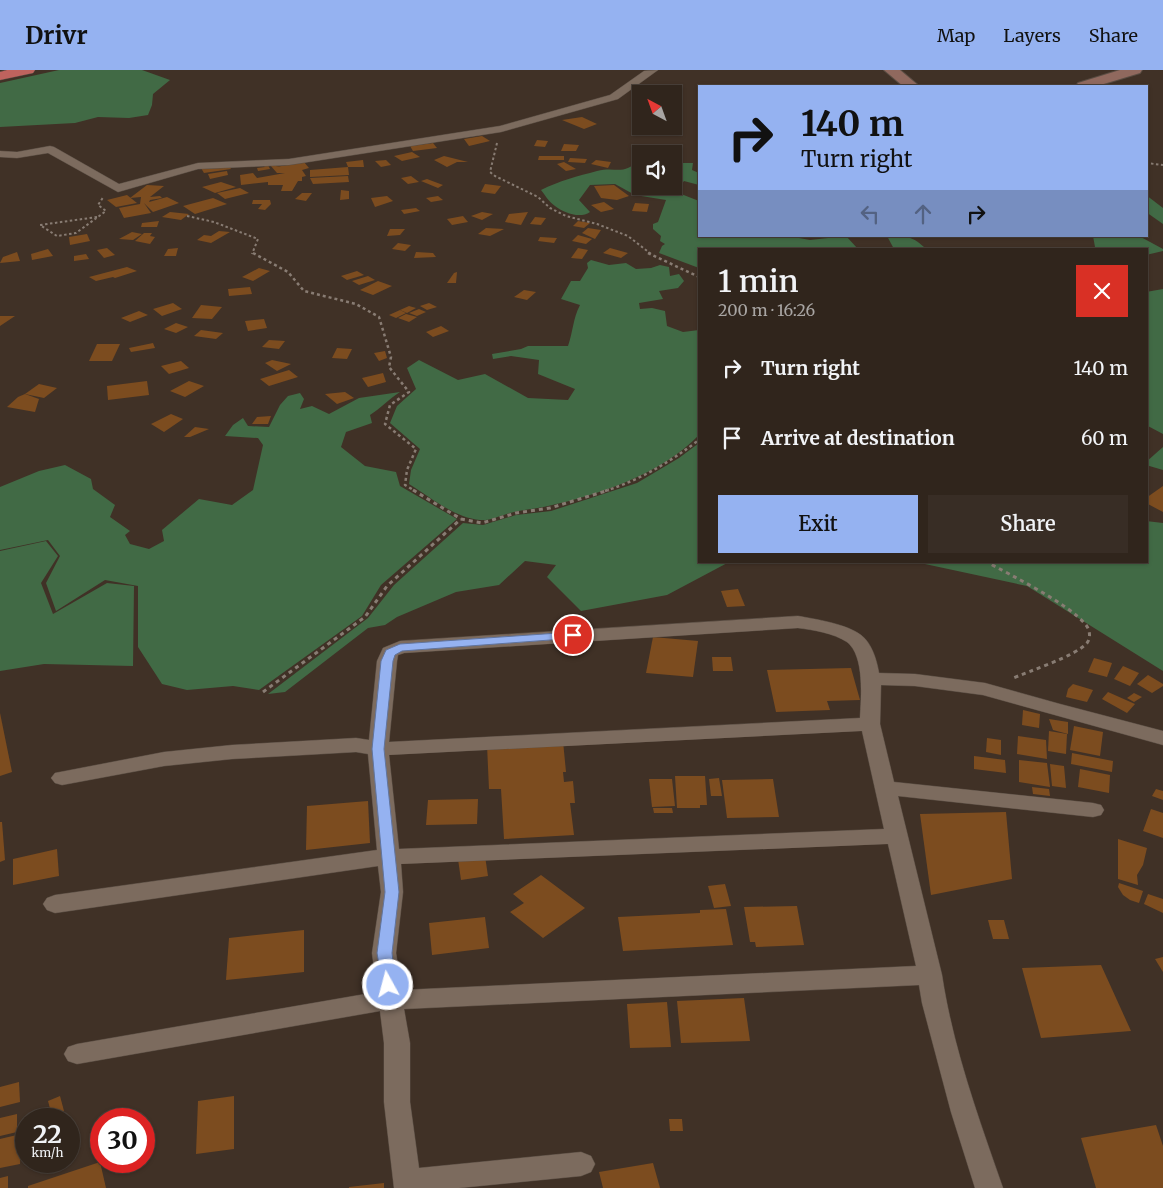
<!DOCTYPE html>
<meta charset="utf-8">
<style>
:root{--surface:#30251c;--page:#382d25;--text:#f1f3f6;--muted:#a8a5a3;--line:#4b423b;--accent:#95b2f1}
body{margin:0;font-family:Merriweather,serif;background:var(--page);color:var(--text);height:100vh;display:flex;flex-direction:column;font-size:19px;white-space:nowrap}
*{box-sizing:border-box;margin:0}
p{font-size:16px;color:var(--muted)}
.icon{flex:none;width:28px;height:28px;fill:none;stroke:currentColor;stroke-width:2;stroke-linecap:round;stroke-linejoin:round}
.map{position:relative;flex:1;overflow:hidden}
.panel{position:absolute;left:698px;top:178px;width:450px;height:315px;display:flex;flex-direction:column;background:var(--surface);border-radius:0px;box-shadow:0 1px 4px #0004,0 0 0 1px var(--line)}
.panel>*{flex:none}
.top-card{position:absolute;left:698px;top:15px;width:450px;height:152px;border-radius:0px;box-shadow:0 1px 4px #0004,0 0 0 1px var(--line);background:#95b2f1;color:#111;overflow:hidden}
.needle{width:32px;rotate:319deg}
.buttons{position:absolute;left:632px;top:15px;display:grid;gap:10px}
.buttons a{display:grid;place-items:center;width:50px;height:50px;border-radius:0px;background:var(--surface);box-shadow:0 1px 4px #0004,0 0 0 1px var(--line);font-size:25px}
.speed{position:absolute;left:15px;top:1038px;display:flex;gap:10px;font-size:25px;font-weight:700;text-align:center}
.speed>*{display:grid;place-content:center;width:65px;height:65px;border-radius:50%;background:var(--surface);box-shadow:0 1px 4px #0004,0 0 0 1px var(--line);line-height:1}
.speed small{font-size:12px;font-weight:400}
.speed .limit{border:8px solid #d22;background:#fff;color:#111}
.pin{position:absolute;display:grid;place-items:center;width:42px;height:42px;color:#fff;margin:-21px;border:2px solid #fff;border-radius:50%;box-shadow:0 1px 5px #0007}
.me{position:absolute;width:55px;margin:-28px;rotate:353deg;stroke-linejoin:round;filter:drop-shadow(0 0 4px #0008)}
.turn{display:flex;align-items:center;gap:18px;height:105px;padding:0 20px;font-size:22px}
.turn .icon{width:65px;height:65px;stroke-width:2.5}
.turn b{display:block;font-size:35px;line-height:42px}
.lanes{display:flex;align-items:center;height:48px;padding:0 20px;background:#0003;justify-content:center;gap:25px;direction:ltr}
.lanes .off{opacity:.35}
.round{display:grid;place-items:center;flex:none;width:52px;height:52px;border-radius:0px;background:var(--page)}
.head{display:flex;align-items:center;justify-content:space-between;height:85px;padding:0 20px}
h1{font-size:30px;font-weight:600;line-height:38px}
.button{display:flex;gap:10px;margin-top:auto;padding:10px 20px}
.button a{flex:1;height:58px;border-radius:0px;background:var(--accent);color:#111;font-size:20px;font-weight:600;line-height:58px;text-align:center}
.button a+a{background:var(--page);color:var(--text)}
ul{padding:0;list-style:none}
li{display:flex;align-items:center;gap:15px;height:70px;padding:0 20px}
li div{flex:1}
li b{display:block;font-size:19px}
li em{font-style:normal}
header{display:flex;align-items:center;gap:30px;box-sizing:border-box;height:70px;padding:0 25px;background:var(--accent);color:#111}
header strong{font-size:24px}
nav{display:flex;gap:28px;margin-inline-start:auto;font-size:18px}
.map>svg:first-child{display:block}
</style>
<header>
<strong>Drivr</strong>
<nav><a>Map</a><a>Layers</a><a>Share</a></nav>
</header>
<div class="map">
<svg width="1163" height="1118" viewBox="0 0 1163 1118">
<rect width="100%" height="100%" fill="#403126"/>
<g fill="#416a45">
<path d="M59 0H142L170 10 153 24 152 35 148 45 129 48 98 47 75 53 0 57V13Z"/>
<path d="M641 88V116H674V93H693L692 100 699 103V115L684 111 676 122 699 131V166H788L810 170 846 166 858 179H699V198L659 183 662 176 665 174 660 171 661 166 653 159V154L658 152 666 130 635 125 615 114 590 115 579 130 590 142C580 149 564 143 555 136 549 132 545 125 541 120 559 111 578 106 597 101 617 96 623 107 641 88Z"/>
<path d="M1146 125 1163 138V154L1146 142Z"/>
<path d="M887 166C905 166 912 165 926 179H894Z"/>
<path d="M1093 166H1139L1163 179V181L1146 185V179H1061L1095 177Z"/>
<path d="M591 190 609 195 626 193 636 199 651 198 660 195 669 197 670 206 679 204 684 211 678 218 659 221 663 229 639 233 640 239 652 238 665 241 667 256 683 262 699 260V365C662 404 598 425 548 436 537 439 525 439 514 442 503 444 491 451 480 450 455 448 430 427 409 414L411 400 420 379 390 353 397 336 416 319 407 298 419 290 458 310 485 304 528 328 568 330 575 319 538 304 539 290 511 286 493 289 492 284 521 279 528 276H568C573 262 573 248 580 235L561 229 571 211H580L588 198 587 193Z"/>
<path d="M1163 219V364L1146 355V322L1149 304 1146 299V222Z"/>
<path d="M400 322C389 329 381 338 370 345L372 353 346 362 341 377 365 396 396 402 400 416 457 449 381 515 362 546 259 620 233 616 187 620 162 614 138 577V516L105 510 56 541 46 513 60 486 48 470 0 480V417L39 401 65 395 91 409 93 419 115 435 110 447 130 461 125 465 130 474 149 479 164 471 162 460 199 429 232 435 253 420 263 375 258 368 225 366 233 355 243 348 248 356 269 357 280 335 288 326 300 323 304 329 300 339 312 336 329 344 359 328Z"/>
<path d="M699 373V491H731L667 525 581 541 547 507 556 495 525 491 499 515 456 522 397 547 385 555 368 558 285 622 268 624 368 548 394 515 463 453 483 455 516 445 551 441 637 413 679 388Z"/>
<path d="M1163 377V400L1146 395V392Z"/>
<path d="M1146 451 1163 453V601L1027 516 911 491H1146Z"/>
<path d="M46 471 58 486 41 513 53 544 107 513 134 516 133 596 44 594 0 601V481Z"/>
</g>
<g fill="#7c4c1f">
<path d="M582 47 597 54 584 59 562 50Z"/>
<path d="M482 66 490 71 469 76 464 69Z"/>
<path d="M537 70 548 71 545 77 534 76Z"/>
<path d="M433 73 437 78 413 81 410 76Z"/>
<path d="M564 74 579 75 576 81H561Z"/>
<path d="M412 82 420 87 402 91 394 86Z"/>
<path d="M444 86 468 92H457L447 97 434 90Z"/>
<path d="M539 86H564V90H538Z"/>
<path d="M570 88 587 89 585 93 568 92Z"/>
<path d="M363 90 364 97H348L349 105 310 107V100L348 97 346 92Z"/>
<path d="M386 90 391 95 381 97 375 91Z"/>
<path d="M596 90 611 92 608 98 591 94Z"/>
<path d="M304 92 309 98 302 100 306 106 302 107V111H298L292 121H281L283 115H268V112L241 115 240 105 253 103 257 108 285 103H277L270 95H268L270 99 258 101 257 98 265 97 262 94H285L276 97Z"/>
<path d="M564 92 576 99 566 101 557 94Z"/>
<path d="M228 94 231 99 204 103 201 98Z"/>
<path d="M227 101 228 105 210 109 208 104Z"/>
<path d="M348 106 349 112 313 114 310 108Z"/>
<path d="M411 106 419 112 408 114 401 108Z"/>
<path d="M427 109 443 115 438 118 421 111Z"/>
<path d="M221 112 236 117 215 123 202 117Z"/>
<path d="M485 114 501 116 495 124 481 122Z"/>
<path d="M147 115 164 116 150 127 160 126 162 128 150 130 149 132 167 127 179 133 153 142 144 133 151 143 124 148 119 138 140 134 141 127 130 128Z"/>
<path d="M614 115 629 126 617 130 601 128 594 116Z"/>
<path d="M240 118 249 123 225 129 217 123Z"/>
<path d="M341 120 349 121V129L340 130Z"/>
<path d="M302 123H312L306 131 295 129Z"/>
<path d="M127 125 137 133 116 137 107 130Z"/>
<path d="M387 126 393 131 375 137 371 128Z"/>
<path d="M438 126 443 130 431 132 426 128Z"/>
<path d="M213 128 227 134 195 144 183 136Z"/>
<path d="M253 130H270L271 134 265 140 258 139 262 134H252Z"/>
<path d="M604 132 614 139 601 142 591 135Z"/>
<path d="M635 133 649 134 647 142 632 141Z"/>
<path d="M416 138 420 141 404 144 401 140Z"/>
<path d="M170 142 189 144 181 150 162 147Z"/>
<path d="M482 142 493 144 482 150 471 146Z"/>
<path d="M528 142 521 155 505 152 509 144Z"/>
<path d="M463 146 468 152 452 155 447 149Z"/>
<path d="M535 147 546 148 541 155 530 154Z"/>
<path d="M159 151 157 157H141L142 153Z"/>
<path d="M578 151 590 153 584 158 573 156Z"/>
<path d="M486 158 504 159 490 166 478 164Z"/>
<path d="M588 158 601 160 595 169 582 163Z"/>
<path d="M390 159H405L400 165 387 166Z"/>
<path d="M219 161 230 162 211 173 197 170 204 165 211 166Z"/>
<path d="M132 162 142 164 133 170 119 169Z"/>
<path d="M152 163 150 166 155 167 150 174 135 171 144 163Z"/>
<path d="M87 164 90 171 70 175 69 167Z"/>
<path d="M578 165 592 169 586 174 572 171Z"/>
<path d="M540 167 557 168 554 173 538 171Z"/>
<path d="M398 173 411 175 405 181 392 179Z"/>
<path d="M107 178 115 185 104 188 97 180Z"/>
<path d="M178 178 176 186H164L168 179Z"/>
<path d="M578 178 588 180 582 189 571 188Z"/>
<path d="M610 178 628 183 621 188 603 183Z"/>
<path d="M48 179 53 186 32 190 31 184Z"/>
<path d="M17 182 20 191 0 193 3 187Z"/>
<path d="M416 182 433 183 436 187 414 188Z"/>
<path d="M86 184 89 189 74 191V186Z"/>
<path d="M127 197 137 201 115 208 113 207 96 211 89 207Z"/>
<path d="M259 198 270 201 253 211 242 207Z"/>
<path d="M357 201 364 205 347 210 341 206Z"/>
<path d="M457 202 456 213H447L454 203Z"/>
<path d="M368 206 375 210 359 215 352 211Z"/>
<path d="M378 211 392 216 373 225 360 220Z"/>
<path d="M250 217 252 224 229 226 228 219Z"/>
<path d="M524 220 536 222 527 230 514 227Z"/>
<path d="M173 233 182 239 162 246 153 239Z"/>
<path d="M429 233 437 237 427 240 420 236Z"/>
<path d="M201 235 222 237 212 249 192 248Z"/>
<path d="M409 236 416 238 407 243 400 240Z"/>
<path d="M419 239 426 242 417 246 409 243Z"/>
<path d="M400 240 406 243 396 248 389 245Z"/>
<path d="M139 241 148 245 130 252 121 248Z"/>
<path d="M406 244 417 247 409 252 398 248Z"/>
<path d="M0 246H15L0 256Z"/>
<path d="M264 249 267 258 248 261 245 251Z"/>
<path d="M176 253 188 257 176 263 164 259Z"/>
<path d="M441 256 449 261 433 267 426 262Z"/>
<path d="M201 260 223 263 216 269 194 266Z"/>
<path d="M269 270 285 271 279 279 262 277Z"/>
<path d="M153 273 155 278 131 282 129 278Z"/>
<path d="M97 274H120L112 291H89Z"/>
<path d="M337 278 352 279 347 289 332 288Z"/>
<path d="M385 281 387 288 379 291 374 283Z"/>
<path d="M272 290 291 294 277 301 265 293Z"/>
<path d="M181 291 189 298 169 304 161 296Z"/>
<path d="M289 300 298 307 269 316 260 309Z"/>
<path d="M383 303 386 312 368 317 362 308Z"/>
<path d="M147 311 149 325 108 330 107 316Z"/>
<path d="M189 311 204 316 185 327 170 321Z"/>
<path d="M39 314 57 318 44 328 25 324Z"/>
<path d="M345 322 354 328 337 334 325 324Z"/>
<path d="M25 324 39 329 35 342 7 337 18 327Z"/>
<path d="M171 344 183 349 164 362 151 354Z"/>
<path d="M271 346 268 354H252L257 347Z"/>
<path d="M195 357 209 359 190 367H184Z"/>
<path d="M1163 416V442L1146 433V428Z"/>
<path d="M738 519 745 536 727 537 721 521Z"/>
<path d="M653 567 698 571 693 607 646 603Z"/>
<path d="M712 587H731L733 601H713Z"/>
<path d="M1094 588 1112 593 1107 607 1088 602Z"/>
<path d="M1123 596 1139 603 1130 616 1114 609Z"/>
<path d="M851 598 860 630 827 631 830 640 776 642 767 600Z"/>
<path d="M1148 605 1163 614V616L1152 623 1137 614Z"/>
<path d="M1073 614 1093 620 1087 632 1066 627 1068 619Z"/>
<path d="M1108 622 1135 634 1127 643 1102 629Z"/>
<path d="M1134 623 1142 627 1134 632 1127 628Z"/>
<path d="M1023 640 1040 644 1039 658 1022 655Z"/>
<path d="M0 643 12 702 0 706Z"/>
<path d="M1049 649 1068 652V664L1053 660Z"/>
<path d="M1074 656 1103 662 1100 686 1070 680Z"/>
<path d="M1049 661 1067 664 1066 684 1048 681Z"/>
<path d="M1018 666 1046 670 1047 689 1017 684Z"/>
<path d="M987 668 1001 670V685L986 682Z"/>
<path d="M563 671 566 702H563L564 712 573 711 575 733H570L574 765 504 769 501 719H489L487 675Z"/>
<path d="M1072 683 1113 691 1112 702 1071 694Z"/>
<path d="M974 686 1005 690 1006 703 974 699Z"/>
<path d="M1019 690 1047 693 1050 717 1019 712Z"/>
<path d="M1050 694 1064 696 1066 718 1052 716Z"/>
<path d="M1080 699 1110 705 1109 723 1078 717Z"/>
<path d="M675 706H705L707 735H700V738H677Z"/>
<path d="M719 708 722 726H711L709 709Z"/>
<path d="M649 709H672L675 736 652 737Z"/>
<path d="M773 709 779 747 727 748 722 710Z"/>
<path d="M1032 717 1049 719 1050 726 1033 724Z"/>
<path d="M1156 719 1163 721V730L1152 726Z"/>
<path d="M478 729 477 754 426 755 428 730Z"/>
<path d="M368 731 370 773 306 780 307 736Z"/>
<path d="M653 738H672L673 743H654Z"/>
<path d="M1151 739 1163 743V768L1143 761Z"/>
<path d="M1006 742 1012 809 931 825 920 744Z"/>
<path d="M0 752H2L5 790 0 792Z"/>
<path d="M1118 769 1147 778 1143 795 1137 805 1138 815 1118 809Z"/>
<path d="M57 779 59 806 13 815V789Z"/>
<path d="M485 786 488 806 461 810 458 789Z"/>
<path d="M541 805 585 838 543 868 510 842 524 833 513 824Z"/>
<path d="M1119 813 1143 821 1139 833 1130 830 1123 825 1118 817Z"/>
<path d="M725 814 731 836 714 838 708 816Z"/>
<path d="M1148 824 1163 829V843L1144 834Z"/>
<path d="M797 836 804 875 756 877 755 872H750L744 837Z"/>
<path d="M726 839 733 875 623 881 618 847 700 843V840Z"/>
<path d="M485 847 489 878 432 885 429 853Z"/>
<path d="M988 850H1004L1009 869H993Z"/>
<path d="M304 860V902L226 910 229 868Z"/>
<path d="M1163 887V902L1155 889Z"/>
<path d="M1101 895 1131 961 1041 968 1022 898Z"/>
<path d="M744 928 750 971 681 973 677 931Z"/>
<path d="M667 932 671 977 630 978 627 934Z"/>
<path d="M19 1012 20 1032 0 1037V1017Z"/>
<path d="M60 1026 64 1041 52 1046 48 1031Z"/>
<path d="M234 1026V1079L196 1084 198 1031Z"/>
<path d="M17 1044V1062L0 1066V1048Z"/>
<path d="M669 1049H682L683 1061H670Z"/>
<path d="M1156 1055 1163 1076V1118H1096L1081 1068Z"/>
<path d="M21 1064 20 1094 0 1098V1069Z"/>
<path d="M43 1091H60L61 1094 44 1100Z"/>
<path d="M100 1092 106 1118H28V1116Z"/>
<path d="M653 1093 660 1118H603L599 1102Z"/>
<path d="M8 1106V1118H0V1108Z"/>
<path d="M384 1113V1118H349V1117Z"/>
</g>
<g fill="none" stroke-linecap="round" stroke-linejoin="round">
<g stroke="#594d43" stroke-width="1">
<g id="street">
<path d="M658 0 618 29 501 62 289 95 198 99 118 122 48 83 17 88 0 87V81L17 82 50 76 54 77 119 114 198 93 289 89 500 56 610 25 644 1Z"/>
<path d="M798 546C815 549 847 554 861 565 872 573 877 591 879 603L915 604 985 613 1060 634 1163 661V675L983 625 915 616 881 615 880 654 894 712 1093 733 1101 735 1104 740 1101 745 1093 747 898 726 942 905C953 978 979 1049 1003 1118H975L951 1042 922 933 919 915 404 939 410 973V1032L419 1098 581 1082 591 1086 595 1094 591 1102 581 1106 459 1118H394L384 1032V973L380 941 77 994 68 991 64 984 68 977 77 974 377 922 372 883 381 822 378 796 55 843 47 840 43 834 47 828 55 825 377 780 368 684 356 682 232 689 164 696 62 715 55 713 51 708 55 703 164 682 232 675 356 668 369 670 377 591 383 578 400 571ZM798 558C814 560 833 563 847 572 865 586 861 628 860 648L389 672 397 591 398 585 404 583ZM862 661 884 759 399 779 389 685ZM888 774 916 896 402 920 396 883 403 822 401 794Z"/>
</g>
</g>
<g stroke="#594d43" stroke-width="2">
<g id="secondary">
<path d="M884 0H900L919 16H903Z"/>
<path d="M1120 0H1142L1140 3 1097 16H1076L1078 13Z"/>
</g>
</g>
<g stroke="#594d43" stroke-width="1">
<path id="highway" d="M7 0H35L33 3 0 10V2Z"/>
</g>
<g stroke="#887c73" stroke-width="2" stroke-dasharray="2.5 2.5" stroke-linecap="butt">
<path d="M497 73 490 102 495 106 538 127 550 138 566 146 597 154 628 166 651 184"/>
<path d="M1146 93 1163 95"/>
<path d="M187 146 214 152 258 169 252 184"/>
<path d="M97 147 40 155 57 166 76 163 106 141 98 135 104 126"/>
</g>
<g stroke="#887c73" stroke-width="2.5" stroke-dasharray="3 3" stroke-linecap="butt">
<path d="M253 183 288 202 304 221 356 234 379 247 391 287 389 297 409 322 390 335 385 354 416 379 407 400 405 415 415 421"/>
<path d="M648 183 699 207"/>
<path d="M605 421C642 409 668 393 699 370"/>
</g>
<g stroke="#887c73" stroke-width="3" stroke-dasharray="4 4" stroke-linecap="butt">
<path d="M413 420 461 449 482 453 516 443 550 438 609 420"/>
<path d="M985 491C1012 506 1068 533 1086 555 1090 560 1091 568 1087 573 1076 586 1029 601 1011 609"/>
<path d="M263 622 365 547 387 516 461 449"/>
</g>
<use href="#street" fill="#7c6b5e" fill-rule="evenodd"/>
<use href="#secondary" fill="#90695e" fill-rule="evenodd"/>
<use href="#highway" fill="#bf635e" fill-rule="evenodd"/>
</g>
<path fill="#95b2f1" stroke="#61749d" d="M573 562 577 563 578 565 577 568 402 581 395 585 393 591 384 679 399 822 392 883 396 915 393 919 388 921 383 919 377 883 385 822 372 679 381 591 386 580 400 574Z"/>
</svg>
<div class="buttons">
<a><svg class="needle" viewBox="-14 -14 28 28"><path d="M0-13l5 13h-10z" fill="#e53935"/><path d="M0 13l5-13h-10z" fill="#a8a5a3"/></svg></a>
<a><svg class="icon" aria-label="sound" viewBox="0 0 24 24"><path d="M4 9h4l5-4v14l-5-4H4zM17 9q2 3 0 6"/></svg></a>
</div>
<div class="speed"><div>22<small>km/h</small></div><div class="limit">30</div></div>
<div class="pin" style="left:573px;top:565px;background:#d93025"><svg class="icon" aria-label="arrive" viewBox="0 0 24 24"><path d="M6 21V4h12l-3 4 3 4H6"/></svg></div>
<svg class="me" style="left:388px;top:915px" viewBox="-20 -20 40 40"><circle r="17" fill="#95b2f1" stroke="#fff" stroke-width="3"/><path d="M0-11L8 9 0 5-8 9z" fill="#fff"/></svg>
<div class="top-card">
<div class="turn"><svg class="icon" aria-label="right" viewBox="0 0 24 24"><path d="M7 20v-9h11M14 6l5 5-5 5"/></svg><div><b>140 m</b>Turn right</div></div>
<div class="lanes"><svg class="icon off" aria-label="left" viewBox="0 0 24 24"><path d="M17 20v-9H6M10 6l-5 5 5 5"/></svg><svg class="icon off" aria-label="ahead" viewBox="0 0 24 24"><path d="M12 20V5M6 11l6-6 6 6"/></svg><svg class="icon" aria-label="right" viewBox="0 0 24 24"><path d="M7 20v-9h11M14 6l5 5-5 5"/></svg></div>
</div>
<section class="panel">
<div class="head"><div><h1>1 min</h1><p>200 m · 16:26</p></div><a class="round" style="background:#d93025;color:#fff"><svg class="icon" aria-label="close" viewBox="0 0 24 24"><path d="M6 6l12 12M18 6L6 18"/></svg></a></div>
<ul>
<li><svg class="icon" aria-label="right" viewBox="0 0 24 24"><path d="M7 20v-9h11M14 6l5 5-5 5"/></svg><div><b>Turn right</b></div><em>140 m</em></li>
<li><svg class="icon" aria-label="arrive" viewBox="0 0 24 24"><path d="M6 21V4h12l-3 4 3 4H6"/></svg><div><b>Arrive at destination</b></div><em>60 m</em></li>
</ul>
<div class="button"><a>Exit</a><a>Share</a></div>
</section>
</div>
